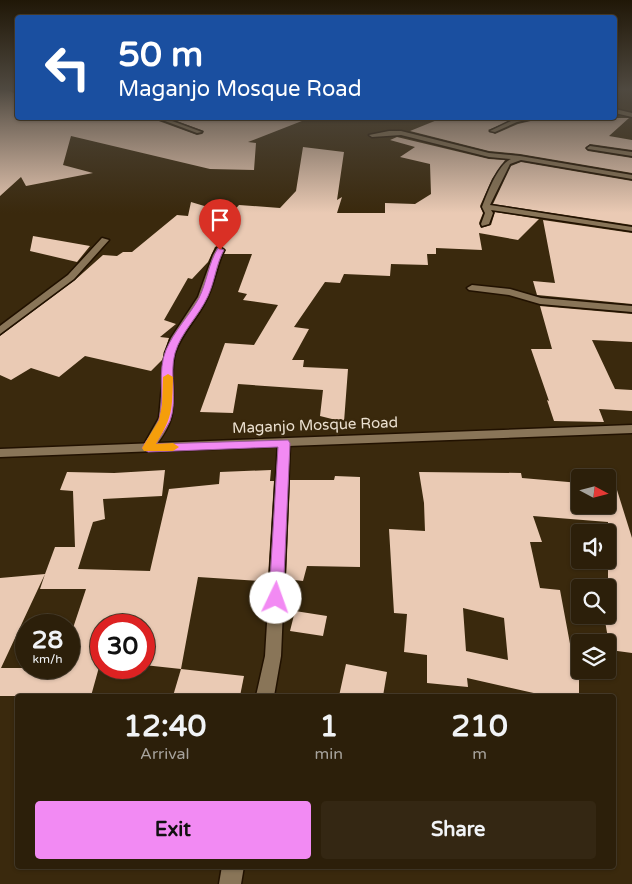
<!DOCTYPE html>
<style>
:root{--surface:#2c1f0a;--page:#342713;--text:#f1f3f6;--muted:#a6a29c;--line:#483d2b;--accent:#f28af3}
body{margin:0;font-family:"Varela Round",sans-serif;background:var(--page);color:var(--text);height:100vh;display:flex;flex-direction:column;font-size:19px;white-space:nowrap}
*{box-sizing:border-box;margin:0}
p{font-size:16px;color:var(--muted)}
.icon{flex:none;width:28px;height:28px;fill:none;stroke:currentColor;stroke-width:2;stroke-linecap:round;stroke-linejoin:round}
.map{position:relative;flex:1;overflow:hidden}
.side{position:absolute;left:15px;top:694px;width:601px;height:175px;display:flex;flex-direction:column;background:var(--surface);border-radius:5px;box-shadow:0 1px 4px #0004,0 0 0 1px var(--line)}
.side>*{flex:none}
.top-card{position:absolute;left:15px;top:15px;width:602px;height:105px;border-radius:5px;box-shadow:0 1px 4px #0004,0 0 0 1px var(--line);background:#1a4fa0;color:#fff;overflow:hidden}
.needle{width:32px;rotate:97deg}
.tools{position:absolute;left:571px;top:469px;display:grid;gap:10px}
.tools a{display:grid;place-items:center;width:45px;height:45px;border-radius:5px;background:var(--surface);box-shadow:0 1px 4px #0004,0 0 0 1px var(--line);font-size:25px}
.speed{position:absolute;left:15px;top:614px;display:flex;gap:10px;font-size:25px;font-weight:700;text-align:center}
.speed>*{display:grid;place-content:center;width:65px;height:65px;border-radius:50%;background:var(--surface);box-shadow:0 1px 4px #0004,0 0 0 1px var(--line);line-height:1}
.speed small{font-size:12px;font-weight:400}
.speed .limit{border:8px solid #d22;background:#fff;color:#111}
.pin{position:absolute;display:grid;place-items:center;width:42px;height:42px;color:#fff;margin:-51px -21px;border-radius:50% 50% 50% 0;rotate:-45deg;box-shadow:0 0 5px #0007}
.pin .icon{rotate:45deg}
.me{position:absolute;width:55px;margin:-28px;rotate:3deg;stroke-linejoin:round;filter:drop-shadow(0 0 4px #0008)}
.turn{display:flex;align-items:center;gap:18px;height:105px;padding:0 20px;font-size:22px}
.turn .icon{width:65px;height:65px;stroke-width:2.5}
.turn b{display:block;font-size:35px;line-height:42px}
.eta{display:flex;justify-content:space-evenly;align-items:center;height:85px;text-align:center}
.eta b{font-size:30px;font-weight:800;line-height:35px}
.action{display:flex;gap:10px;margin-top:auto;padding:10px 20px}
.action a{flex:1;height:58px;border-radius:5px;background:var(--accent);color:#111;font-size:20px;font-weight:800;line-height:58px;text-align:center}
.action a+a{background:var(--page);color:var(--text)}
.map>svg:first-child{display:block}
</style>
<div class="map">
<svg width="632" height="884" viewBox="0 0 632 884">
<rect width="100%" height="100%" fill="#3a290d"/>
<g fill="#eacab4" fill-rule="evenodd">
<path d="M0 89H6L18 95V118H155L156 120 197 135 202 134 204 131 168 118 307 119 248 142 256 143 254 170 210 169 71 136 63 165 93 173 26 186 21 177 0 196Z"/>
<path d="M442 118H517L488 130 495 134 518 124 535 120 537 118H629L609 136 632 140V150L590 144 585 148 588 151 632 158V173L520 154 489 151 410 131Z"/>
<path d="M397 137 489 159 505 160 492 179 480 206 483 213 479 223 481 228 491 225 495 212 539 219 518 240 479 233 482 250 436 248V254H427L428 265 391 264 390 276 344 274 340 283 325 282 294 327 309 329 292 360H304L303 367 348 369 344 422 320 416 323 390 238 384 233 413 200 412 225 343 254 345 278 305 243 300 247 294 238 292 252 254H224L226 250 219 245 215 247 208 262 192 279 188 278 164 320 176 324 160 337 169 338 162 360 151 371 85 356 59 377 31 368 11 380 0 375V336L75 280 103 255 117 256 123 252H132L177 215 188 216 191 202 231 214 239 205 280 208 296 191 303 147 344 152 337 200 342 197 337 213H385V203L415 204 431 194 430 164 400 157 415 147 390 140Z"/>
<path d="M521 162 632 181V225L493 204 511 166Z"/>
<path d="M543 220 632 233V304L537 295 533 281 555 283Z"/>
<path d="M33 236 90 246 77 262 30 251Z"/>
<path d="M540 306 632 314V342L592 340 615 389 632 390V411L599 409 604 422 554 421 547 400 549 401 531 349H552Z"/>
<path d="M165 470 162 496 103 499 105 519 93 522 78 569 150 571 169 489 219 484 220 472 271 470 270 481H274L268 577H263L262 581 198 577 181 669 144 665V625H101V660L91 696H0V578L45 574 55 547H75L73 491 60 490 67 472 114 473ZM45 574 40 589H86L69 640V668H1Z"/>
<path d="M419 472 521 473 522 478 580 483V505H608V475L612 474 632 538V653L610 650 604 615H608V522L533 516 542 542H530L540 588 560 590 576 676H579V696H547L467 678 468 687 427 683V655L404 652 407 614 394 613 389 529 425 531 424 503ZM463 608 504 618 508 660 466 651Z"/>
<path d="M335 476 360 477V567L307 566 303 581 286 579 290 480H334Z"/>
<path d="M295 611 327 616 323 636 290 631Z"/>
<path d="M346 664 387 672 383 696H339Z"/>
<path d="M181 669 244 676 240 696H173Z"/>
</g>
<g fill="none" stroke-linecap="round" stroke-linejoin="round">
<g stroke="#211100" stroke-width="3">
<g id="minor">
<path d="M615 109 632 113V117L615 113Z"/>
<path d="M157 118H164L202 132 197 133Z"/>
<path d="M525 118H535L517 122 495 132 490 131 513 120Z"/>
<path d="M389 131H401L489 153 520 156 632 175V179L521 160 510 164 490 205 632 227V231L491 210 493 213 489 224 482 226 481 224 485 213 482 207C487 194 498 164 511 159L489 157 401 135 372 137 369 135Z"/>
<path d="M590 146 632 152V156L588 149 587 148Z"/>
<path d="M102 238 109 240 74 279 0 334V326L68 275Z"/>
<path d="M220 247 224 250C216 267 214 287 204 304 195 321 181 334 175 353 169 374 176 397 171 418 168 430 159 441 152 451H144L142 448 159 418 165 353 171 338 198 297 213 255 217 248Z"/>
<path d="M472 285 510 289 541 298 632 306V312L540 304 509 295 469 290 467 288Z"/>
<path d="M284 439 290 443 281 656 274 696H256L265 656 278 443Z"/>
<path d="M222 866H244L241 884H219Z"/>
</g>
</g>
<g stroke="#211100" stroke-width="3">
<path id="tertiary" d="M632 425V433L0 457V449Z"/>
</g>
<use href="#minor" fill="#897558" fill-rule="evenodd"/>
<use href="#tertiary" fill="#897558" fill-rule="evenodd"/>
</g>
<linearGradient id="sky" x2="0" y2="1"><stop stop-color="#201707"/><stop offset="0.42" stop-color="#4f4940"/><stop offset="1" stop-color="#4f4940" stop-opacity="0"/></linearGradient>
<rect width="632" height="213" fill="url(#sky)"/>
<path fill="#f28af3" stroke="#9d5a9e" d="M218 248 224 250C216 264 215 281 208 296 199 316 181 332 175 353 169 374 178 400 170 421 166 429 160 437 156 444L288 440 290 443 283 598 281 602 276 604 271 602 269 598 278 447 148 452 142 448C147 439 156 429 159 419 165 397 157 371 166 350 174 331 189 316 199 298 207 282 208 264 218 248Z"/>
<path fill="#f59e0b" d="M168 374 173 377C172 410 173 416 156 444L173 443 179 447 173 451H144L142 448 159 420 162 405 163 377Z"/>
<g text-anchor="middle" stroke-width="5" stroke-linejoin="round" paint-order="stroke">
<g font-size="15" fill="#ebe0d0" stroke="#3a290d">
<text transform="translate(315 425) rotate(-2)" y="5">Maganjo Mosque Road</text>
</g>
</g>
</svg>
<div class="tools">
<a><svg class="needle" viewBox="-14 -14 28 28"><path d="M0-13l5 13h-10z" fill="#e53935"/><path d="M0 13l5-13h-10z" fill="#a6a29c"/></svg></a>
<a><svg class="icon" aria-label="sound" viewBox="0 0 24 24"><path d="M4 9h4l5-4v14l-5-4H4zM17 9q2 3 0 6"/></svg></a>
<a><svg class="icon" aria-label="search" viewBox="0 0 24 24"><circle cx="10" cy="10" r="6"/><path d="M15 15l6 6"/></svg></a>
<a><svg class="icon" aria-label="layers" viewBox="0 0 24 24"><path d="M12 4l9 5-9 5-9-5zM3 14l9 5 9-5"/></svg></a>
</div>
<div class="speed"><div>28<small>km/h</small></div><div class="limit">30</div></div>
<div class="pin" style="left:220px;top:250px;background:#d93025"><svg class="icon" aria-label="arrive" viewBox="0 0 24 24"><path d="M6 21V4h12l-3 4 3 4H6"/></svg></div>
<svg class="me" style="left:276px;top:598px" viewBox="-20 -20 40 40"><circle r="19" fill="#fff"/><path d="M0-13L10 11 0 6-10 11z" fill="#f28af3"/></svg>
<div class="top-card">
<div class="turn"><svg class="icon" aria-label="left" viewBox="0 0 24 24"><path d="M17 20v-9H6M10 6l-5 5 5 5"/></svg><div><b>50 m</b>Maganjo Mosque Road</div></div>
</div>
<section class="side">
<div class="eta">
<div><b>12:40</b><p>Arrival</p></div>
<div><b>1</b><p>min</p></div>
<div><b>210</b><p>m</p></div>
</div>
<div class="action"><a>Exit</a><a>Share</a></div>
</section>
</div>
